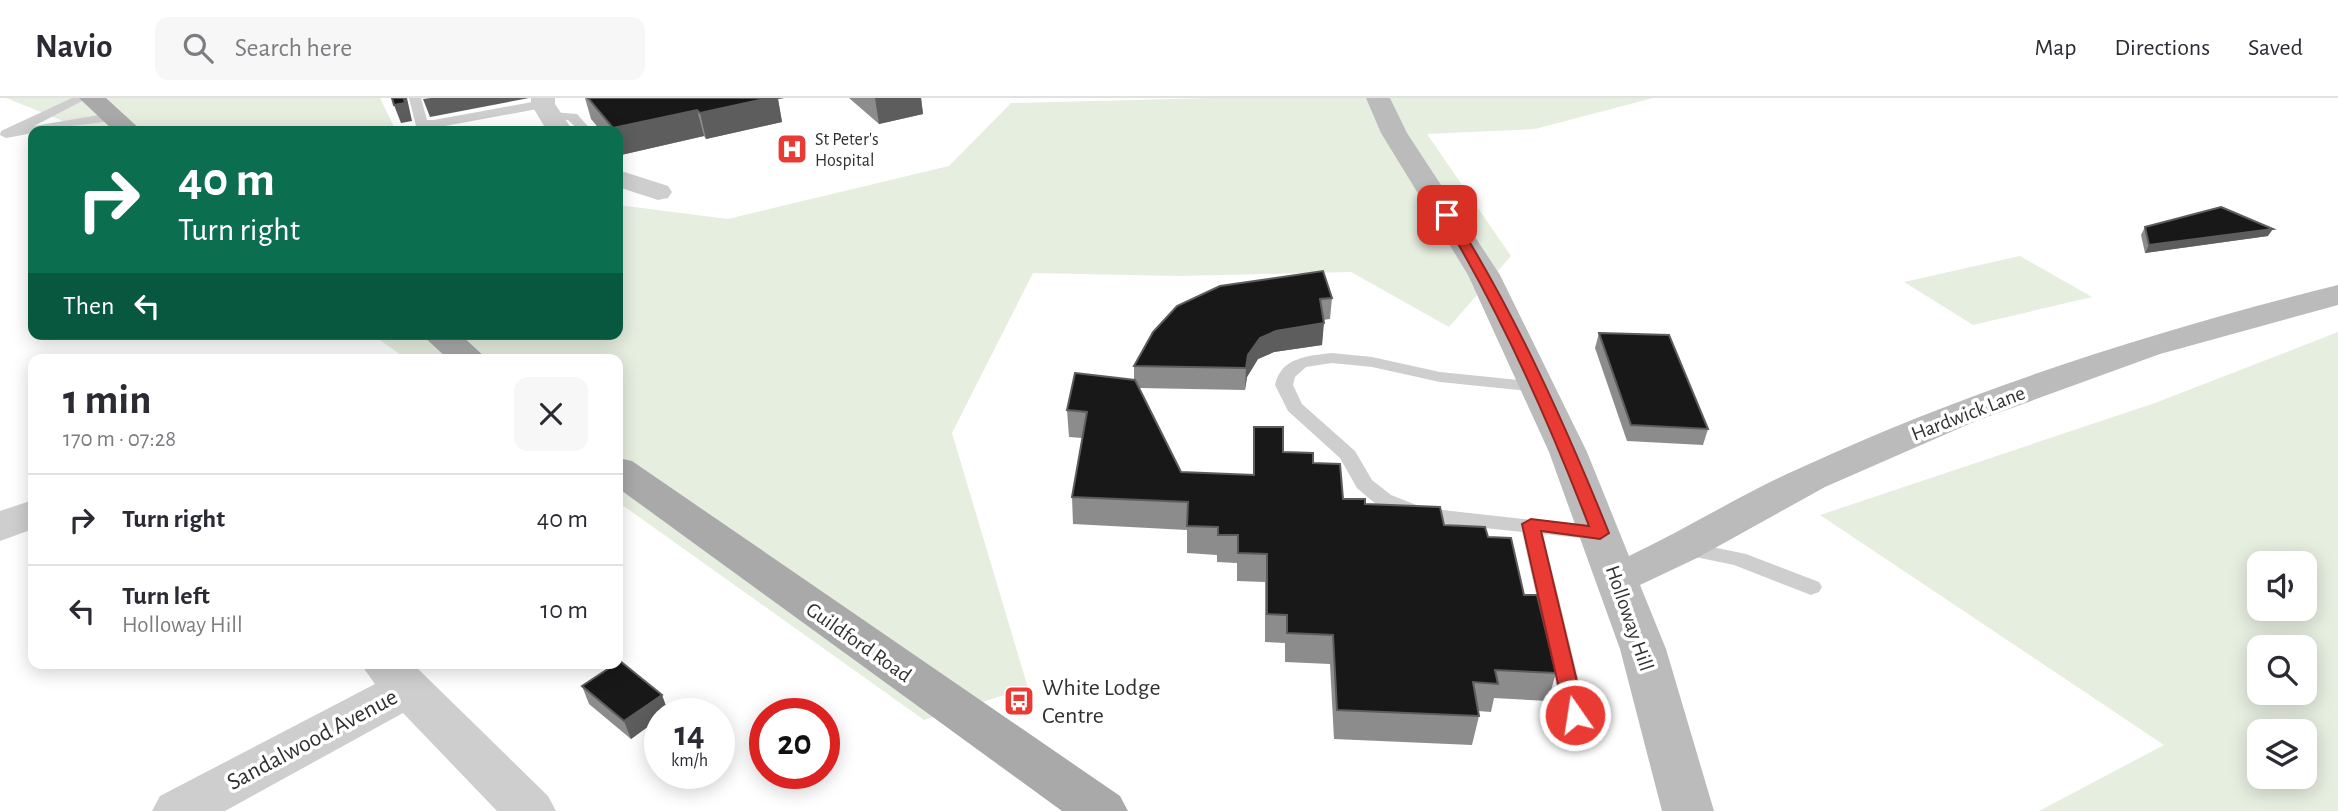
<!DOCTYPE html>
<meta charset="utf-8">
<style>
:root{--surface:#fff;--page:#f7f7f7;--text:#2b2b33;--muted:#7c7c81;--line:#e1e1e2}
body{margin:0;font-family:"Alegreya Sans",sans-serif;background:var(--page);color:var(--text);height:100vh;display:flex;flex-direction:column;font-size:26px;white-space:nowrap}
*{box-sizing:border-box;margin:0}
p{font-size:23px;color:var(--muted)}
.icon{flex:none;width:38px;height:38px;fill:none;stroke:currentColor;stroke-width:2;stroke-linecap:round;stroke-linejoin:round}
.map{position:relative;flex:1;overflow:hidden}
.drawer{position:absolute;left:28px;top:256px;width:595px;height:315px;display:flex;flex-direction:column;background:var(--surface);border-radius:14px;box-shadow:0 4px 18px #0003}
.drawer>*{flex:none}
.hud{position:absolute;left:28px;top:28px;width:595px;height:214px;border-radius:14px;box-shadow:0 4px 18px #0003;background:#0b6e4f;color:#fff;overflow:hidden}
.buttons{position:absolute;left:2247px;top:453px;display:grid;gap:14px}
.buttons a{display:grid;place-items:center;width:70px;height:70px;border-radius:14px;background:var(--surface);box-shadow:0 4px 18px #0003;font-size:35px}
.speed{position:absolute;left:644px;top:600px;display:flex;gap:14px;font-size:35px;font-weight:700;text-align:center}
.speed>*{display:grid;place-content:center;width:91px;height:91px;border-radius:50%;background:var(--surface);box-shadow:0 4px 18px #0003;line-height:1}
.speed small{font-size:18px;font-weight:400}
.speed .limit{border:10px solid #d22;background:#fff;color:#111}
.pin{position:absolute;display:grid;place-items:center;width:60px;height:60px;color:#fff;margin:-30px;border-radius:14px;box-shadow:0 4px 10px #0006}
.me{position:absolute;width:77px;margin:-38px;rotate:347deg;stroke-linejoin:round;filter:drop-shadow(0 0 5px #0008)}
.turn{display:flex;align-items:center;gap:24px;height:147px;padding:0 35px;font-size:32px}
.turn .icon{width:91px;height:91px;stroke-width:2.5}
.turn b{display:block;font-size:49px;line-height:60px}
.then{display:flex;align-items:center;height:66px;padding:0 35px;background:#0003;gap:14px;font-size:26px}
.round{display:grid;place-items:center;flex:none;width:74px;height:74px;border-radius:14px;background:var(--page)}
.summary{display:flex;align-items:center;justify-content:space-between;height:119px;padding:0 35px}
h1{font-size:42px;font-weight:700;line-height:52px}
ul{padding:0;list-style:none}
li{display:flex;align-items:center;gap:21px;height:91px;padding:0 35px;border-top:2px solid var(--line)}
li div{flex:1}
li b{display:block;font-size:26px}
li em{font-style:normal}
header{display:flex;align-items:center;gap:42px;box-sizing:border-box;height:98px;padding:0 35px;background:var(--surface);border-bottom:2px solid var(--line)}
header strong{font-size:33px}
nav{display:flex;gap:38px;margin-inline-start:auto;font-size:24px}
.search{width:490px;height:63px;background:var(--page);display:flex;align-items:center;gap:18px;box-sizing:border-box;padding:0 24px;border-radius:14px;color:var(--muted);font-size:26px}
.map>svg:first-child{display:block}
</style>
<header>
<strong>Navio</strong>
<div class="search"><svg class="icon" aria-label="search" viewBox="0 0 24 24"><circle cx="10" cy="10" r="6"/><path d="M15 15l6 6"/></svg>Search here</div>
<nav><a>Map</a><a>Directions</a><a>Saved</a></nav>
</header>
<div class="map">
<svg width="2338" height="713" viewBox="0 0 2338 713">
<rect width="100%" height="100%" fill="#fff"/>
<g fill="#e6eee0" fill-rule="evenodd">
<path d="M6 0H380L396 33H88Z"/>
<path d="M1211 0H1653L1535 31 1427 36 1511 158 1449 229 1351 174 1181 178 1033 175 952 335 1028 590 924 622 618 404V261H407L371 236H618V107L728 121 949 68 1011 5Z"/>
<path d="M2020 158 2092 199 1973 227 1904 184Z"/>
<path d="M2338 234V713H2039L2164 647 1820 417 2155 305ZM2259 466H2305V511H2259ZM2259 550H2305V595H2259ZM2259 634H2305V679H2259Z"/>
</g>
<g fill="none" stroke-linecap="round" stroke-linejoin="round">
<g fill="#cecece" fill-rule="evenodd">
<path d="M72 0H88L34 28 111 15 117 19 111 23 33 33V35L6 40 0 37 1 33Z"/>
<path d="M409 0H421L427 22H434L543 2 549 6 543 10 434 30 416 28Z"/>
<path d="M552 14 577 16 592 33H580L568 22 548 21 546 18Z"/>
<path d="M1332 255 1372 259 1440 274 1537 284 1546 289 1537 294 1440 284 1372 269 1332 265 1306 269 1295 279 1293 287 1302 306 1355 353 1372 382 1391 397 1424 410 1607 430 1610 435 1607 440 1600 442 1543 436 1587 617 1584 624 1575 626 1566 624 1563 617 1522 434 1421 423 1377 407 1357 390 1340 360 1288 313 1275 287C1281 259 1308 258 1332 255Z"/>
<path d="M1683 443 1746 456 1819 484 1822 489 1819 494 1811 497 1734 467 1676 455 1672 450 1676 445Z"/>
</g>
<g fill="#cecece" fill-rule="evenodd">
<path d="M531 0H555V6L573 33H547L531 6Z"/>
<path d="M618 72 668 88 672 94 668 100 658 102 618 89Z"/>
<path d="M33 402V431L0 443V413Z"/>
<path d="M360 565H412L548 698 556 713H497L403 615 225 713H152L160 698 375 586Z"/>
</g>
<path fill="#bbb" fill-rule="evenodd" d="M1366 0H1390L1407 35 1500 177 1587 354 1629 458C1686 431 1740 397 1798 371 1971 291 2154 233 2338 187V207L2160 256 1976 323 1825 389 1697 460 1640 487 1666 551 1714 713H1662L1620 551 1549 354 1468 177 1381 35Z"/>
<g fill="#a9a9a9" fill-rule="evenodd">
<path d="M79 0H106L142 33H114Z"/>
<path d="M421 236H460L487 261H448Z"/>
<path d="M618 360 632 363 1120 698 1128 713H1062L618 390Z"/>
</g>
</g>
<g fill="#8c8c8c">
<path d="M585 0H784L778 1 782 24 706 41 704 38 621 57 618 53V33H601L591 21Z"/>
<path d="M849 0H921L923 16 879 26Z"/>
<path d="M2145 129 2268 138 2145 155 2141 137Z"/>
<path d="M1332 200 1330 221 1323 222 1322 247 1274 254 1258 261 1247 279 1245 292 1139 290 1181 374 1253 377 1254 329 1283 354 1313 365 1343 401 1488 439 1524 497 1556 575 1548 603 1494 600 1491 614 1478 613 1479 618 1472 647 1334 641 1330 566 1285 564V545L1265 544V484L1237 483V465L1217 464V457L1187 455V432L1073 426 1072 399 1082 340 1069 339 1067 312 1134 282V268L1177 208Z"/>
<path d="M1599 235 1708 331 1703 347 1627 343 1595 250Z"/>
<path d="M582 588 662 597 668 614 631 641 589 606Z"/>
</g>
<g fill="#5d5d5d">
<path d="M404 0H407L412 23 401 25 394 7Z"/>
<path d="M431 0H529L430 19 423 1Z"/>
<path d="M764 0H784L778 1 782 24 706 41 700 15Z"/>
<path d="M875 0H921L923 16 879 26Z"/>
<path d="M697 12 704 38 621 57 618 46V33H614L613 30Z"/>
<path d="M2273 131 2268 138 2145 155 2149 147Z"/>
<path d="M1324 225 1322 247 1274 254 1258 261 1247 279 1245 292 1246 270 1248 257 1260 240 1276 233Z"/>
<path d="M662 597 668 614 666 616H660V620L631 641 624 623Z"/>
</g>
<g fill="#181818" stroke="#5d5d5d" stroke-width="2">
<path d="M392 0H404L405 5 394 7Z"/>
<path d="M588 0H769L700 15 697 12 613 30Z"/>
<path d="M2221 109 2273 131 2149 147 2145 129Z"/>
<path d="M1323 173 1332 200 1320 201 1324 225 1276 233 1260 240 1248 257 1246 270 1134 268 1153 234 1177 208 1220 188Z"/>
<path d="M1599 235 1669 237 1708 331 1631 327Z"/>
<path d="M1075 275 1135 282 1181 374 1254 377V329H1283V354L1313 355V365L1340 366 1343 401H1365V406L1440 409 1444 427 1485 429 1488 439 1511 440 1524 497H1537L1556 575 1495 572 1498 586 1473 584 1479 618 1337 612 1333 537 1287 535V517L1267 516V456L1238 455V437H1218V429L1187 428 1188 404 1072 399 1087 314 1067 312Z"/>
<path d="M620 563 662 597 624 623 582 588Z"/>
</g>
<path fill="#e93b33" stroke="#972621" stroke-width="2" d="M1447 113 1453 117C1516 217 1565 326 1609 435L1600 441 1541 433 1585 617 1582 623 1575 625 1568 623 1565 617 1522 426 1531 421 1589 428C1548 321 1501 215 1441 117Z"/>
<defs>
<g id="hospital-square" transform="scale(1.575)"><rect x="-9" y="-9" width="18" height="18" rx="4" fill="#e93b33" stroke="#fff"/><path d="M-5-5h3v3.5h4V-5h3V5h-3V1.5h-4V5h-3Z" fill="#fff"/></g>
<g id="bus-square" transform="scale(1.575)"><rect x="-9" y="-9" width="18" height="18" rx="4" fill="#e93b33" stroke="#fff"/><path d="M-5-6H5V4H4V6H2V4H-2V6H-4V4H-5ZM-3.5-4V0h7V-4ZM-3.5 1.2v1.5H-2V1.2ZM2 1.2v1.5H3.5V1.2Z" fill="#fff"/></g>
</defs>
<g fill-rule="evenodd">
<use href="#hospital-square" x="792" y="51"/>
<use href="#bus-square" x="1019" y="603"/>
</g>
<g text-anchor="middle" stroke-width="7" stroke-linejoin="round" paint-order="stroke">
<g font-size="18" fill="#313131" stroke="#fff" text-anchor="start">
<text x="815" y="47">St Peter's<tspan x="815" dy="21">Hospital</tspan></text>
</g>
<g font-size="21" fill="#313131" stroke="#fff">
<text transform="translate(1968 315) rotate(-21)" y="7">Hardwick Lane</text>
<text transform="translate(1630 520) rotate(71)" y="7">Holloway Hill</text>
<text transform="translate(859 544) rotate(35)" y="7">Guildford Road</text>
</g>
<g font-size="24" fill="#313131" stroke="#fff" text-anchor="start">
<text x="1042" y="597">White Lodge<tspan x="1042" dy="28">Centre</tspan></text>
</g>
<g font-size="24" fill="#313131" stroke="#fff">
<text transform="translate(312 641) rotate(-28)" y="8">Sandalwood Avenue</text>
</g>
</g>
</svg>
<div class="buttons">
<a><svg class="icon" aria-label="sound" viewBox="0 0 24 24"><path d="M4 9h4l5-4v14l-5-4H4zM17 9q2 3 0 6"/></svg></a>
<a><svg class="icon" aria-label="search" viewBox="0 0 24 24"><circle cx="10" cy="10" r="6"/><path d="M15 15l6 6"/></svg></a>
<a><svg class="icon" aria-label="layers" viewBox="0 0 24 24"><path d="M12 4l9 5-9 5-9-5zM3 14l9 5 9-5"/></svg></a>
</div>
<div class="speed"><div>14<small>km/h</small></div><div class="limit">20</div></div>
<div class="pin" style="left:1447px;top:117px;background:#d93025"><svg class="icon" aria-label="arrive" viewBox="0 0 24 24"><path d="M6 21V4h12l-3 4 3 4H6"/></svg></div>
<svg class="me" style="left:1575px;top:617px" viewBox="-20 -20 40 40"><circle r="17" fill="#e93b33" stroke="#fff" stroke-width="3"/><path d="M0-11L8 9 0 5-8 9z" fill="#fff"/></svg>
<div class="hud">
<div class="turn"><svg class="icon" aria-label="right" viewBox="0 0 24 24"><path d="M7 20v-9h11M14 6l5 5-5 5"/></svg><div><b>40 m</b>Turn right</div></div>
<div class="then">Then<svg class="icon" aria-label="left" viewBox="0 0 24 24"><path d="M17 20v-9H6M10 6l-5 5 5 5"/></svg></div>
</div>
<section class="drawer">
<div class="summary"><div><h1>1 min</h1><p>170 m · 07:28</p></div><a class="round"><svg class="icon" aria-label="close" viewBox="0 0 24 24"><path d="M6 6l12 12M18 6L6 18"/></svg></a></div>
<ul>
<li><svg class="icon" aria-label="right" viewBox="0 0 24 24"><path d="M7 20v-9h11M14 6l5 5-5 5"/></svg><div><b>Turn right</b></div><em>40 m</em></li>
<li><svg class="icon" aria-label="left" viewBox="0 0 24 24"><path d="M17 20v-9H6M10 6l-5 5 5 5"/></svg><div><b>Turn left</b><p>Holloway Hill</p></div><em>10 m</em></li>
</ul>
</section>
</div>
